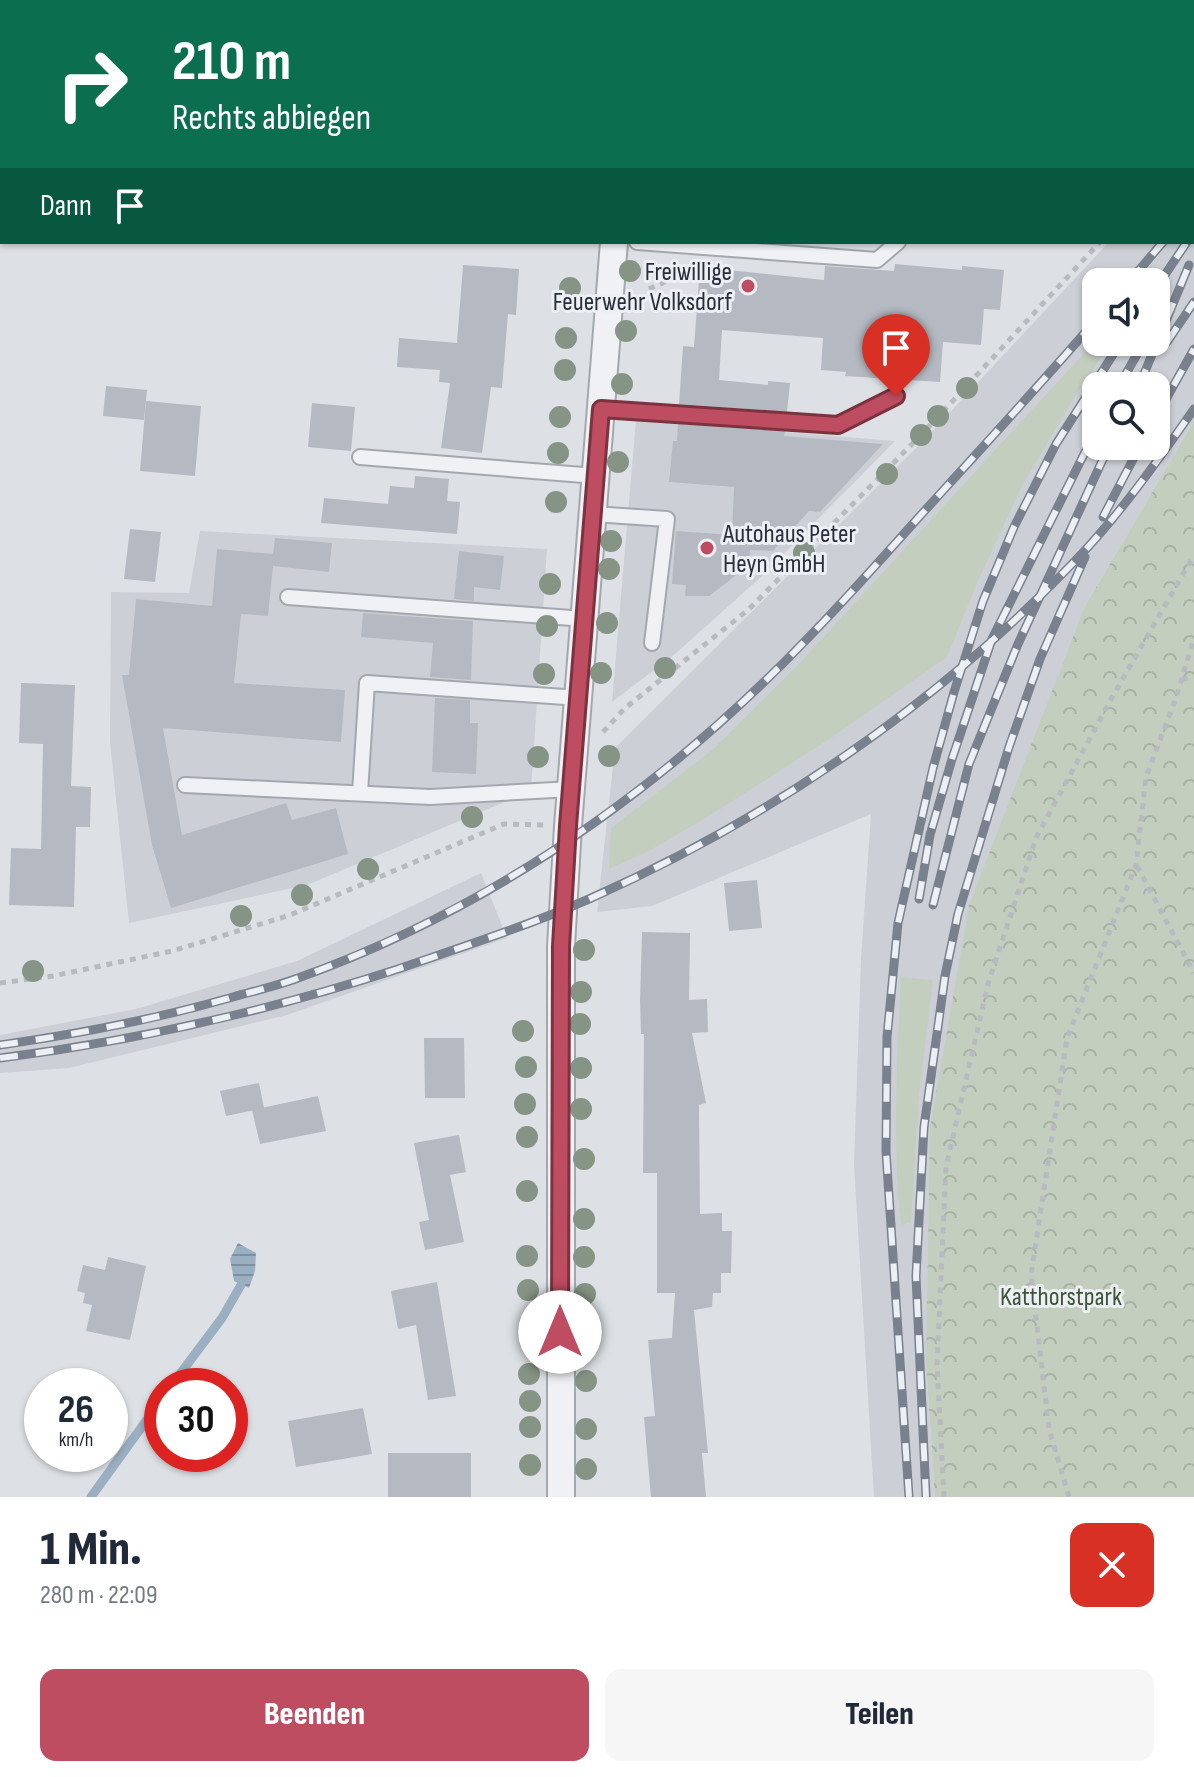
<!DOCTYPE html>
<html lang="de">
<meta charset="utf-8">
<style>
:root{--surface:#fff;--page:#f6f6f7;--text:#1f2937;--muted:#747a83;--accent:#bf4d61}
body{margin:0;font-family:"Sofia Sans Condensed",sans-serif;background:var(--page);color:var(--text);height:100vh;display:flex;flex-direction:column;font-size:30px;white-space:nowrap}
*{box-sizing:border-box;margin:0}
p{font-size:26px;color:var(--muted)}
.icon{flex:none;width:44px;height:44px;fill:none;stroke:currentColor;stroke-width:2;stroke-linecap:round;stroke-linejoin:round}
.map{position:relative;height:1497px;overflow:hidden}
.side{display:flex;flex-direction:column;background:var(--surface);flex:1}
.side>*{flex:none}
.guide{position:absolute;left:0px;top:0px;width:1194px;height:244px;box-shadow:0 2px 6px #0004;background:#0b6e4f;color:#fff;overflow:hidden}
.buttons{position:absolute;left:1082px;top:268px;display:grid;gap:16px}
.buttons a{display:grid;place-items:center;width:88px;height:88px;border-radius:16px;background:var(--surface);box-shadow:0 2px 6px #0004;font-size:40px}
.speed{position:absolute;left:24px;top:1368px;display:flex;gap:16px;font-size:40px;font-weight:700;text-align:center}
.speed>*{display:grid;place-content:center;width:104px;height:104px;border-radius:50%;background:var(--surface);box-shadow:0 2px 6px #0004;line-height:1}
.speed small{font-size:20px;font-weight:400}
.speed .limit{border:12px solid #d22;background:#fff;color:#111}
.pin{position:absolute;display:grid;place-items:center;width:68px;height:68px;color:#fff;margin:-82px -34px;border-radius:50% 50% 50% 0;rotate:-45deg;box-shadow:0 0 8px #0007}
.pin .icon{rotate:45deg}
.me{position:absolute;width:88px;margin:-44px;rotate:0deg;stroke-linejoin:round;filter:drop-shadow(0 0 6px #0008)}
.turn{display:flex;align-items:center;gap:28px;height:168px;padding:0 40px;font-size:36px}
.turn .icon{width:104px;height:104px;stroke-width:2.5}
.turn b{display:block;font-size:56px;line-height:68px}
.then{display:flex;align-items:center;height:76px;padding:0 40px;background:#0003;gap:16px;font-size:30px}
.round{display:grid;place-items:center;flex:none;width:84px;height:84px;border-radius:16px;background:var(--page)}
.headline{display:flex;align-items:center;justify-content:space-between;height:136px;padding:0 40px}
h1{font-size:48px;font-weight:800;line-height:60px}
.action{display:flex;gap:16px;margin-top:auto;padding:16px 40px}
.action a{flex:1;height:92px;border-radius:16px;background:var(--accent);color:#fff;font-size:32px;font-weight:800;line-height:92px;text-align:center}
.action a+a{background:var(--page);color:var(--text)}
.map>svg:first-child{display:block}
</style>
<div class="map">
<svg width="1194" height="1497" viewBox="0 0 1194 1497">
<defs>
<pattern id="park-crowns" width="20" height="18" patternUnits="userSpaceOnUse" patternTransform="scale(2)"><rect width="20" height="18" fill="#c3cebf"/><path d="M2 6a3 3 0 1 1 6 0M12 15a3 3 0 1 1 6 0" fill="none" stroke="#a8b1a5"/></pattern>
<pattern id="water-rules" width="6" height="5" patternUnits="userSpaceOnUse" patternTransform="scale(2)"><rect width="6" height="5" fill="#9bafc2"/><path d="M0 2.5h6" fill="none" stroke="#7e8f9f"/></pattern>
</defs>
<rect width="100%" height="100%" fill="#dde1e5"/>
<g fill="#ccd0d6" fill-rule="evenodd">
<path d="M291 0H583L294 2Z"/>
<path d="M744 0H1194V121L1192 123V2Z"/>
<path d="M1194 144V421L1085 606 926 1364 935 1497H874L854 1164 861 959 871 814 652 906 597 912 615 748 922 442 1109 242H1192ZM1096 282H1156V342H1096ZM1096 386H1156V446H1096Z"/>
<path d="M636 420 895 441 762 576 674 655 612 702Z"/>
<path d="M200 531 547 549 531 791 307 885 129 923 110 742 111 592 189 593Z"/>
<path d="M481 873 507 938 287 1015 69 1068 0 1073V1035L136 1009 297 961Z"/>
</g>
<g fill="#c3cebf">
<path d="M1096 340 1111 342 1072 401 1022 486 978 581 947 657 825 742 709 816 649 851 609 869 611 828 711 751 797 666Z"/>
<path d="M901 977 933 980 919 1095 911 1222 901 1225C892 1142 897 1060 901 977Z"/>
</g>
<path fill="url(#park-crowns)" d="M1194 421V1497H935L926 1364 930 1128 969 905 1085 606Z"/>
<path fill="url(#water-rules)" d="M238 1243 256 1253 255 1271 249 1288 234 1281 230 1259Z"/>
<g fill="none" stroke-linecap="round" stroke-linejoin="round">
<g stroke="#9bafc2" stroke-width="9">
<path d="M171 1386 222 1318 241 1285"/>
<path d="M91 1497 162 1399"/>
</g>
</g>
<g fill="#b5bac2">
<path d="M895 264 962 270V266L1004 270 1000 310 984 309 981 345 943 342 940 382 845 376 846 372 821 370 823 338 722 330 719 380 768 385V381L790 383 787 412 679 404 683 346 694 347 700 267 824 280 825 266 894 271Z"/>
<path d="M463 265 519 269 516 315 508 314 502 388 491 387 482 453 441 448 450 383 439 382 440 370 397 367 399 338 457 343Z"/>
<path d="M106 386 147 390 144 420 103 416Z"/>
<path d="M146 401 201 406 195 476 140 471Z"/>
<path d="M312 403 355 407 351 451 308 447Z"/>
<path d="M678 424 785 431 784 436 883 444 820 512 809 511 773 551 750 550 749 573H739L709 596H685L686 585 672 584 676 531 732 535 734 487 669 482 673 441H677Z"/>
<path d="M415 476 449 479 447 501 460 502 457 534 321 523 324 498 388 504 390 486 414 488Z"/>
<path d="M130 529 161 532 155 582 124 579Z"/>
<path d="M275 538 332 543 329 572 273 566 268 616 241 614 234 683 345 690 341 742 163 728 182 835 286 803 292 820 336 808 348 854 171 908 152 845 122 675H129L136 599 212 606 217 549 273 554Z"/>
<path d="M459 551 504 556 500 590 474 587V601L454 599Z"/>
<path d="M363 613 473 621 471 680 430 677 433 643 361 637Z"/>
<path d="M21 683 75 685 71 786 91 787 90 827H76L74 907 9 905 11 848 41 849 43 744 19 743Z"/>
<path d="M435 698 470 700V723H478L476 774 432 772Z"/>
<path d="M757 880 762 928 729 931 724 883Z"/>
<path d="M642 932 690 933 689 1000 707 999 708 1032 692 1033 706 1103 699 1105 700 1214 722 1213V1231H732L731 1273H721V1293H713L712 1307 694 1310 708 1453H702L706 1497H651L644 1417 655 1416 648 1340 672 1338 675 1293H657V1173H643L644 1034H641L640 1001Z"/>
<path d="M424 1038H464L465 1098H425Z"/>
<path d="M259 1083 264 1108 226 1116 220 1091Z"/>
<path d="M318 1096 326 1131 260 1144 252 1110Z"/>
<path d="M459 1135 466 1172 450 1175 464 1242 425 1250 419 1222 429 1220 414 1143Z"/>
<path d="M108 1257 146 1266 130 1340 86 1331 92 1305 83 1303 85 1293 77 1291 83 1265 105 1270Z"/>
<path d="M437 1282 456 1396 428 1400 416 1325 398 1329 391 1291Z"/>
<path d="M363 1408 372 1454 296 1467 288 1421Z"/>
<rect x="388" y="1453" width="83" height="44"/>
</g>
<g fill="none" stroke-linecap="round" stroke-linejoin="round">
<g stroke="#a3a8ae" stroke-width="18">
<g id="service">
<path d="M637 242 877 260 898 242"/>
<path d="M601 409 838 425 896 396"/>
<path d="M360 457 596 476"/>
<path d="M593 514 667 519 652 643"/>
<path d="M288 597 585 619"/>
<path d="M185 785 430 797 572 789"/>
<path d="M360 793 367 683 579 698"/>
</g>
</g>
<g stroke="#a3a8ae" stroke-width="30">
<g id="minor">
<path d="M631 2 632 0"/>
<path d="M561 1497V946L568 826 614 242"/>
</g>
</g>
<g stroke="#b7bbc0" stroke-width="5" stroke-dasharray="6 6" stroke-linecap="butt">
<path d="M440 0 442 2"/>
<path d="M1192 140 1194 137"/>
<path d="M649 289 696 268"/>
<path d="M1182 680 1194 676"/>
<path d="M603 732 624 709 748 610 924 432 1100 242"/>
<path d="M1137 866 1194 973"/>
<path d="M0 983 53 976 172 951 290 915 504 824 544 825"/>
<path d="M944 1497 937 1364 946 1167 988 984 1036 838 1110 701 1194 555"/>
<path d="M1069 1497 1049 1429 1031 1275 1067 1038 1136 865 1146 777 1176 698 1194 638"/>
</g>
<use href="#service" stroke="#eff1f4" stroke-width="14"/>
<use href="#minor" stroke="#eff1f4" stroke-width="26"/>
<g stroke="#78818d" stroke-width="9">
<g id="rail">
<path d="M1192 209 1194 207"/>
<path d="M1129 282 1163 242"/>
<path d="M1156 288 1187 242"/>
<path d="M1167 342 1194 302"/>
<path d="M1119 386 1144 342"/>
<path d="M1139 386 1189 265"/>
<path d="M1156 417 1194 349"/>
<path d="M1103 517 1140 446"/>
<path d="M919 899 930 835 952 759 992 639 1096 430"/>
<path d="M933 905 969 764 1018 644 1109 446"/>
<path d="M0 1045C79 1034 156 1019 233 997 254 991 277 986 298 978 474 915 631 810 765 681 819 629 869 573 919 517 978 452 1038 387 1096 320"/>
<path d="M0 1058C135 1041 268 1011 398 969 462 947 527 926 589 899 769 819 935 706 1072 564 1118 517 1156 463 1194 409"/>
<path d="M909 1497 886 1151 887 1037 898 923 933 768 954 692 983 601 1014 527 1056 444 1121 342"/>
<path d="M926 1497 916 1276 924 1127 945 976 958 914 1009 747 1040 659 1085 557"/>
</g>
</g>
<use href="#rail" stroke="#eceff3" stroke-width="6" stroke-dasharray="18" stroke-linecap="butt"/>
</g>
<g fill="#859485">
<circle cx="630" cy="271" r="11"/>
<circle cx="570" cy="288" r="11"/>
<circle cx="626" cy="331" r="11"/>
<circle cx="566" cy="338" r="11"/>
<circle cx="565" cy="370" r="11"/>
<circle cx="622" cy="384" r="11"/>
<circle cx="967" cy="388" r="11"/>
<circle cx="938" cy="416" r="11"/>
<circle cx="560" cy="417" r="11"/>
<circle cx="921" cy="435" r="11"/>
<circle cx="558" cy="453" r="11"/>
<circle cx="618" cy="462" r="11"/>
<circle cx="887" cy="474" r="11"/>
<circle cx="556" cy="502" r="11"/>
<circle cx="611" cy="541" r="11"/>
<circle cx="804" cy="553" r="11"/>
<circle cx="609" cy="569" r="11"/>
<circle cx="550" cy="584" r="11"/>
<circle cx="607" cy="623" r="11"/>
<circle cx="547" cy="626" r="11"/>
<circle cx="665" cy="668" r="11"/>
<circle cx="601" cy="673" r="11"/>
<circle cx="544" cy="674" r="11"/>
<circle cx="609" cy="756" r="11"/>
<circle cx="538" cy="757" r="11"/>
<circle cx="472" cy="817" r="11"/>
<circle cx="368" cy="869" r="11"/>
<circle cx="302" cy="895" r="11"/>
<circle cx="241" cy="916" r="11"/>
<circle cx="584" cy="950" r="11"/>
<circle cx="33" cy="971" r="11"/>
<circle cx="581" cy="992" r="11"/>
<circle cx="580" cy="1024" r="11"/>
<circle cx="523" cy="1031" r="11"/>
<circle cx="526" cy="1067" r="11"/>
<circle cx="581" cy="1068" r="11"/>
<circle cx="525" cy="1104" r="11"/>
<circle cx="581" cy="1109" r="11"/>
<circle cx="527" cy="1137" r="11"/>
<circle cx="584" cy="1159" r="11"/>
<circle cx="527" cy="1191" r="11"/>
<circle cx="584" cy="1219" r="11"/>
<circle cx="527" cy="1256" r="11"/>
<circle cx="584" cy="1257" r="11"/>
<circle cx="528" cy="1290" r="11"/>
<circle cx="585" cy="1294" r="11"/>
<circle cx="587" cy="1346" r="11"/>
<circle cx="529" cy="1374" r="11"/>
<circle cx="586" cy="1381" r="11"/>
<circle cx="530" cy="1401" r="11"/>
<circle cx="530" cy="1427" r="11"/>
<circle cx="586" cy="1429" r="11"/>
<circle cx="530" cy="1465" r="11"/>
<circle cx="586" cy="1469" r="11"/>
</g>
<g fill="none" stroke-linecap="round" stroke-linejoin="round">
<g stroke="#7c323f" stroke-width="20">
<path id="route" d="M560 1332 561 946 568 826 601 409 838 425 896 396"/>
</g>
<use href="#route" stroke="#bf4d61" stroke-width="14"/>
</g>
<g fill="#bf4d61" stroke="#eceff3" stroke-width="3">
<circle cx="748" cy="286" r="8"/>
<circle cx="707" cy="548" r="8"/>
</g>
<g text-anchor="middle" stroke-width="6" stroke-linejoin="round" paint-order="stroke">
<g font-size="26" fill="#282f3a" stroke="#eceff3" text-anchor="end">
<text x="732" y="280">Freiwillige<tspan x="732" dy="30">Feuerwehr Volksdorf</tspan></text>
<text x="723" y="542" text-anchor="start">Autohaus Peter<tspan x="723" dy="30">Heyn GmbH</tspan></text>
</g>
<g font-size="26" fill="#3d5537" stroke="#eceff3">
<text x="1061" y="1305">Katthorstpark</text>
</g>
</g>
</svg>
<div class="buttons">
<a><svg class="icon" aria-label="sound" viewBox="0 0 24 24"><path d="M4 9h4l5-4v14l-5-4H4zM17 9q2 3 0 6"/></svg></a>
<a><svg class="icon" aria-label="search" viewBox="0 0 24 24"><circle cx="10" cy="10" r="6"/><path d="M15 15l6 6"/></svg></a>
</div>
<div class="speed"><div>26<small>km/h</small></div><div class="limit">30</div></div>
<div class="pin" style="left:896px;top:396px;background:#d93025"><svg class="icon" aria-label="arrive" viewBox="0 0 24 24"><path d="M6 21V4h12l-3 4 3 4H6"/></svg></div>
<svg class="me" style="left:560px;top:1332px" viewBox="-20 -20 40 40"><circle r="19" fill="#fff"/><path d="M0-13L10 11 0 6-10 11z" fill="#bf4d61"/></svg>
<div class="guide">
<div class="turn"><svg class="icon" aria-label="right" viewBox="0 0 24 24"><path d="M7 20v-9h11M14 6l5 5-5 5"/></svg><div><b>210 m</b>Rechts abbiegen</div></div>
<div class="then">Dann<svg class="icon" aria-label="arrive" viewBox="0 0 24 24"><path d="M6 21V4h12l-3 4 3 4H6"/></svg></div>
</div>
</div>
<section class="side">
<div class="headline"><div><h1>1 Min.</h1><p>280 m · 22:09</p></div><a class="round" style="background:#d93025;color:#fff"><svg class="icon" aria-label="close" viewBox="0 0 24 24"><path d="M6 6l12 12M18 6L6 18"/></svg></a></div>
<div class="action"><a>Beenden</a><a>Teilen</a></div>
</section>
